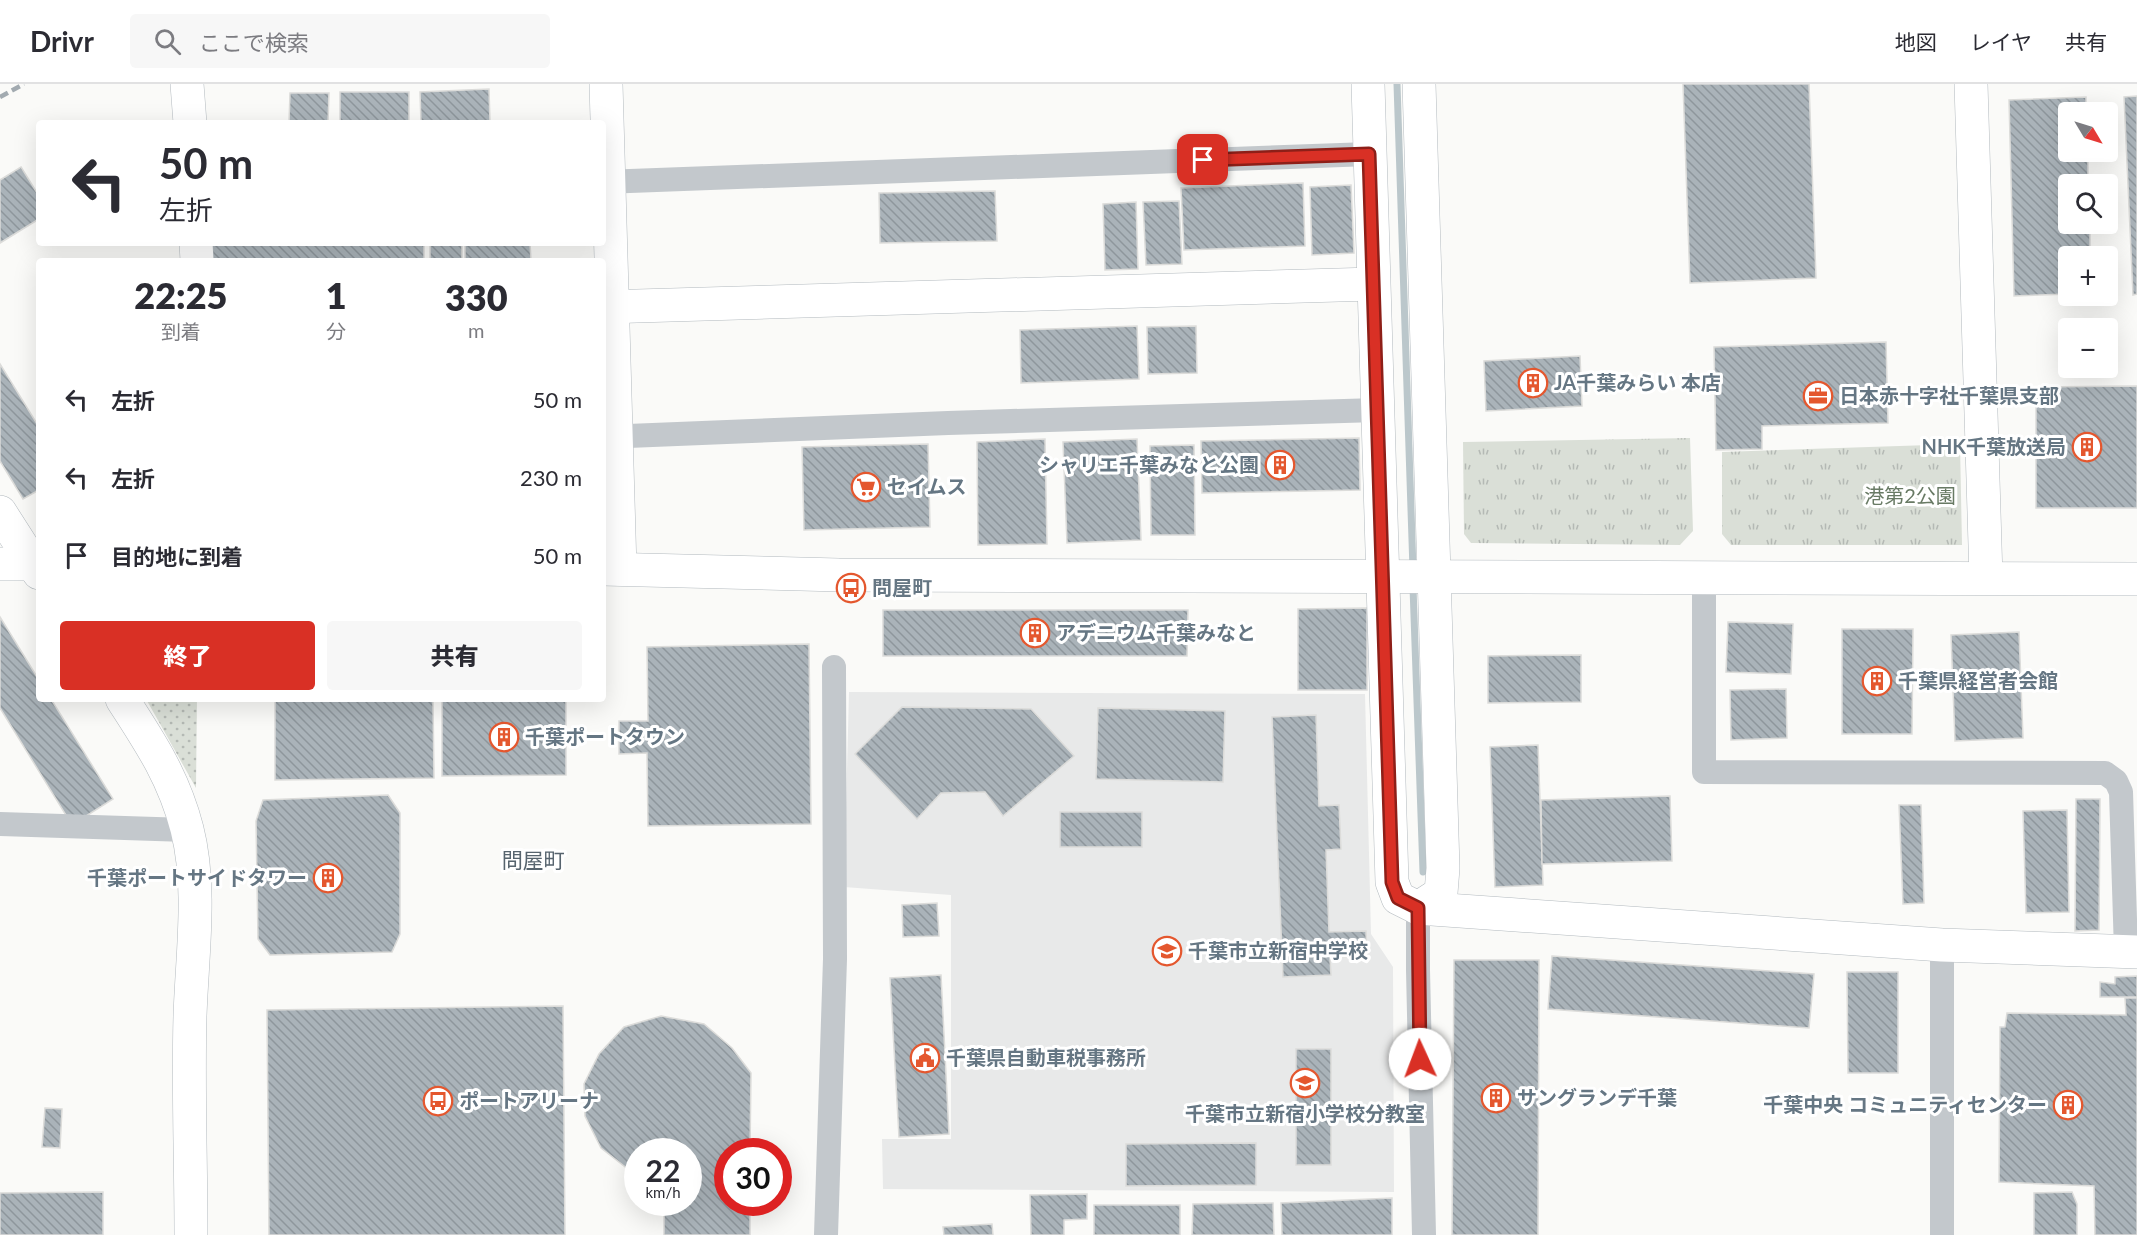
<!DOCTYPE html>
<html lang="ja">
<meta charset="utf-8">
<style>
:root{--surface:#fff;--page:#f7f7f7;--text:#2b2b33;--muted:#7c7c81;--line:#e1e1e2;--accent:#d93025}
body{margin:0;font-family:Lato,"Noto Sans JP",sans-serif;background:var(--page);color:var(--text);height:100vh;display:flex;flex-direction:column;font-size:22px;white-space:nowrap}
*{box-sizing:border-box;margin:0}
p{font-size:20px;color:var(--muted)}
.icon{flex:none;width:33px;height:33px;fill:none;stroke:currentColor;stroke-width:2;stroke-linecap:round;stroke-linejoin:round}
.map{position:relative;flex:1;overflow:hidden}
.panel{position:absolute;left:36px;top:174px;width:570px;height:444px;display:flex;flex-direction:column;background:var(--surface);border-radius:6px;box-shadow:0 6px 24px #0002}
.panel>*{flex:none}
.guide{position:absolute;left:36px;top:36px;width:570px;height:126px;border-radius:6px;box-shadow:0 6px 24px #0002;background:#fff;color:var(--text);overflow:hidden}
.needle{width:39px;rotate:128deg}
.fabs{position:absolute;left:2058px;top:18px;display:grid;gap:12px}
.fabs a{display:grid;place-items:center;width:60px;height:60px;border-radius:6px;background:var(--surface);box-shadow:0 6px 24px #0002;font-size:30px}
.speed{position:absolute;left:624px;top:1054px;display:flex;gap:12px;font-size:30px;font-weight:700;text-align:center}
.speed>*{display:grid;place-content:center;width:78px;height:78px;border-radius:50%;background:var(--surface);box-shadow:0 6px 24px #0002;line-height:1}
.speed small{font-size:15px;font-weight:400}
.speed .limit{border:9px solid #d22;background:#fff;color:#111}
.pin{position:absolute;display:grid;place-items:center;width:51px;height:51px;color:#fff;margin:-26px;border-radius:12px;box-shadow:0 3px 9px #0006}
.me{position:absolute;width:66px;margin:-33px;rotate:358deg;stroke-linejoin:round;filter:drop-shadow(0 0 4px #0008)}
.turn{display:flex;align-items:center;gap:21px;height:126px;padding:0 24px;font-size:27px}
.turn .icon{width:78px;height:78px;stroke-width:2.5}
.turn b{display:block;font-size:42px;line-height:51px}
.eta{display:flex;justify-content:space-evenly;align-items:center;height:102px;text-align:center}
.eta b{font-size:36px;font-weight:800;line-height:42px}
.primary-button{display:flex;gap:12px;margin-top:auto;padding:12px 24px}
.primary-button a{flex:1;height:69px;border-radius:6px;background:var(--accent);color:#fff;font-size:24px;font-weight:800;line-height:69px;text-align:center}
.primary-button a+a{background:var(--page);color:var(--text)}
ul{padding:0;list-style:none}
li{display:flex;align-items:center;gap:18px;height:78px;padding:0 24px}
li div{flex:1}
li b{display:block;font-size:22px}
li em{font-style:normal}
header{display:flex;align-items:center;gap:36px;box-sizing:border-box;height:84px;padding:0 30px;background:var(--surface);border-bottom:2px solid var(--line)}
header strong{font-size:28px}
nav{display:flex;gap:33px;margin-inline-start:auto;font-size:21px}
.search{width:420px;height:54px;background:var(--page);display:flex;align-items:center;gap:15px;box-sizing:border-box;padding:0 21px;border-radius:6px;color:var(--muted);font-size:22px}
.map>svg:first-child{display:block}
</style>
<header>
<strong>Drivr</strong>
<div class="search"><svg class="icon" aria-label="search" viewBox="0 0 24 24"><circle cx="10" cy="10" r="6"/><path d="M15 15l6 6"/></svg>ここで検索</div>
<nav><a>地図</a><a>レイヤ</a><a>共有</a></nav>
</header>
<div class="map">
<svg width="2137" height="1151" viewBox="0 0 2137 1151">
<defs>
<pattern id="grass-dots" width="8" height="8" patternUnits="userSpaceOnUse" patternTransform="scale(1.5)"><rect width="8" height="8" fill="#dadfd7"/><path d="M2 2h.1M6 6h.1" fill="none" stroke="#b4b9b4" stroke-width="1.8" stroke-linecap="round"/></pattern>
<pattern id="park-tufts" width="24" height="20" patternUnits="userSpaceOnUse" patternTransform="scale(1.5)"><rect width="24" height="20" fill="#dadfd7"/><path d="M3 7l-1-3M5 7V3M7 7l1-3M15 17l-1-3M17 17v-4M19 17l1-3" fill="none" stroke="#b4b9b4"/></pattern>
<pattern id="building-back-hatch" width="6" height="6" patternUnits="userSpaceOnUse" patternTransform="scale(1.5)"><rect width="6" height="6" fill="#aab3b9"/><path d="M-1 5l2 2M0 0l6 6M5-1l2 2" fill="none" stroke="#8e969c"/></pattern>
</defs>
<rect width="100%" height="100%" fill="#fafaf8"/>
<path fill="#e8e9e9" d="M849 608 1365 610 1371 850 1393 883 1394 1108 883 1105 882 1055H951V811L844 803Z"/>
<path fill="url(#grass-dots)" d="M146 615H197L196 704Z"/>
<g fill="url(#park-tufts)">
<path d="M1690 354 1693 447 1680 461 1471 459 1464 450 1463 358Z"/>
<path d="M1960 360 1962 461H1731L1722 450V368Z"/>
</g>
<g fill="none" stroke-linecap="round" stroke-linejoin="round">
<g stroke="#bbc7cb" stroke-width="7">
<path d="M1397 0 1413 486"/>
<path d="M1413 503 1423 788"/>
</g>
</g>
<g fill="url(#building-back-hatch)" stroke="#dcdcda" stroke-width="1.5">
<path d="M1683 0H1809L1816 194 1690 199Z"/>
<path d="M489 5 490 39H421L420 8Z"/>
<rect x="340" y="8" width="69" height="31"/>
<path d="M290 9H329L328 39H289Z"/>
<path d="M2137 12V210L2133 211 2124 13Z"/>
<path d="M2086 13V28H2068V68H2088V100H2068V140H2090V172H2068V210L2014 212 2009 16Z"/>
<path d="M21 83 39 112V135L0 159V96Z"/>
<path d="M1303 99 1305 162 1184 166 1181 104Z"/>
<path d="M1351 101 1354 169 1312 171 1310 103Z"/>
<path d="M995 107 997 157 880 159 879 109Z"/>
<path d="M1179 117 1182 180 1146 181 1143 118Z"/>
<path d="M1136 118 1138 185 1105 186 1103 120Z"/>
<path d="M207 159H424V177H208Z"/>
<rect x="430" y="159" width="32" height="18"/>
<path d="M465 159H530L531 177H465Z"/>
<path d="M1137 242 1139 295 1021 299 1020 246Z"/>
<path d="M1196 242 1197 289 1148 290 1147 243Z"/>
<path d="M1886 258 1888 339 1762 342V365L1716 366 1714 263Z"/>
<path d="M1580 272 1582 322 1486 327 1484 277Z"/>
<path d="M0 280 39 343V406L23 415 0 377Z"/>
<path d="M2137 302V424H2036V303Z"/>
<path d="M1359 354 1360 406 1202 409 1201 357Z"/>
<path d="M1045 355 1047 460 978 461 977 358Z"/>
<path d="M1137 355 1141 456 1067 459 1063 358Z"/>
<path d="M928 360 930 443 804 446 802 363Z"/>
<path d="M1194 361 1195 451H1151L1150 362Z"/>
<path d="M1367 524V606H1298V525Z"/>
<path d="M883 526H1188L1187 572H883Z"/>
<path d="M0 533 39 596V615H51L113 715 72 741 0 624Z"/>
<path d="M1728 538 1793 540 1791 590 1726 588Z"/>
<path d="M1842 545H1913L1912 650H1842Z"/>
<path d="M2019 548 2023 654 1955 657 1951 551Z"/>
<path d="M809 560 811 740 648 742 647 669 619 670V637H648L647 563Z"/>
<path d="M1581 571V618L1488 619V572Z"/>
<path d="M1786 605 1787 654 1731 656 1730 606Z"/>
<path d="M275 615H433L434 694 275 696Z"/>
<path d="M442 615H566V691L442 692Z"/>
<path d="M902 623 1031 625 1074 672 1003 732 985 708 941 709 917 735 855 670Z"/>
<path d="M1098 624 1225 627 1223 698 1096 695Z"/>
<path d="M1316 631 1319 722 1339 721 1341 765 1326 766 1329 848 1366 847 1367 872 1330 874 1331 891 1283 893 1272 633Z"/>
<path d="M1538 661 1543 801 1495 803 1490 663Z"/>
<path d="M388 711 400 729V850L392 868 270 871 258 855 256 737 263 716Z"/>
<path d="M1670 712 1672 777 1542 780 1541 716Z"/>
<path d="M2076 715H2100L2099 846 2075 847Z"/>
<path d="M1899 721H1921L1924 819 1903 820Z"/>
<path d="M2067 726 2069 828 2026 829 2023 727Z"/>
<rect x="1060" y="728" width="82" height="35"/>
<path d="M937 819 939 852 903 853 902 821Z"/>
<path d="M1552 872 1814 890 1809 944 1548 925Z"/>
<path d="M1454 876H1539L1538 1151H1452Z"/>
<path d="M1847 888H1898V989H1848Z"/>
<path d="M941 891 949 1050 899 1053 890 894Z"/>
<path d="M2137 892V913H2100V898L2115 900V893Z"/>
<path d="M2125 914H2137V1151H2095L2094 1102 1999 1098 2000 943H2005L2007 929 2126 931Z"/>
<path d="M563 922 565 1151H269L267 926Z"/>
<path d="M661 932 704 940 732 964 751 989 750 1068H728V1119H750V1151H664V1119H688V1068H638V1089L628 1085 601 1064 585 1032 584 1000 599 970 624 943Z"/>
<rect x="1296" y="965" width="35" height="116"/>
<path d="M45 1024 62 1025 60 1064 42 1063Z"/>
<path d="M1256 1059V1101L1126 1102V1060Z"/>
<path d="M103 1108V1151H0V1109Z"/>
<path d="M2072 1108 2077 1120V1151H2034V1109Z"/>
<path d="M1087 1110V1135L1064 1136V1151H1031L1030 1111Z"/>
<path d="M1392 1114V1151H1282L1281 1119Z"/>
<path d="M1273 1119 1274 1151H1192L1193 1120Z"/>
<rect x="1094" y="1121" width="86" height="30"/>
<path d="M992 1140 993 1151H944L943 1143Z"/>
</g>
<g fill="none" stroke-linecap="round" stroke-linejoin="round">
<g stroke="#b3babf" stroke-width="34">
<g id="secondary">
<path d="M187 0 190 39"/>
<path d="M606 0 620 485"/>
<path d="M1368 0 1392 798 1398 814 1418 824 1942 861 2137 868"/>
<path d="M1971 0 1986 494"/>
<path d="M196 159 197 177"/>
<path d="M603 223 1373 200"/>
<path d="M0 428 39 489"/>
<path d="M0 480H39"/>
<path d="M603 485 839 491 2137 495"/>
<path d="M122 615C150 658 174 694 187 745 202 803 192 872 190 932 188 1005 191 1078 191 1151"/>
<path d="M1418 824 1441 809 1443 784 1419 0"/>
</g>
</g>
<g stroke="#c3c8cc" stroke-width="24">
<path d="M603 98 1369 70"/>
<path d="M603 353 948 339 1377 326"/>
<path d="M1704 494V688L2105 689 2116 697 2121 708 2126 867"/>
<path d="M0 740 187 746"/>
<path d="M1418 824V886L1424 1151"/>
<path d="M826 1151 835 875 834 583"/>
<path d="M1942 1151V861"/>
</g>
<use href="#secondary" stroke="#fff" stroke-width="33"/>
<path stroke="#a2aab0" stroke-width="4.5" stroke-dasharray="9 4.5" stroke-linecap="butt" d="M0 13 24 0"/>
</g>
<g fill="none" stroke-linecap="round" stroke-linejoin="round">
<g stroke="#8d1f18" stroke-width="15">
<path id="route" d="M1203 76 1369 70 1392 798 1398 814 1418 824 1420 975"/>
</g>
<use href="#route" stroke="#d93025" stroke-width="10"/>
</g>
<defs>
<g id="building-ring" transform="scale(1.5)"><circle r="9.5" fill="#fff" stroke="#e4572e" stroke-width="1.5"/><path d="M-4-6H4V6H1V3H-1V6H-4ZM-2.5-4.3h1.7v1.8h-1.7ZM.8-4.3h1.7v1.8H.8ZM-2.5-1h1.7V.8h-1.7ZM.8-1h1.7V.8H.8Z" fill="#e4572e"/></g>
<g id="office-ring" transform="scale(1.5)"><circle r="9.5" fill="#fff" stroke="#e4572e" stroke-width="1.5"/><path d="M-6-3h4V-5.5h4V-3h4V5H-6ZM-1-4.5V-3h2v-1.5ZM-6 0V1H6V0Z" fill="#e4572e"/></g>
<g id="supermarket-ring" transform="scale(1.5)"><circle r="9.5" fill="#fff" stroke="#e4572e" stroke-width="1.5"/><path d="M-6-5.5h2.5l.6 2H6L4.5 2H-2.5L-4.4-4H-6ZM-1.5 3.2a1.3 1.3 0 1 0 .1 0ZM3 3.2a1.3 1.3 0 1 0 .1 0Z" fill="#e4572e"/></g>
<g id="bus-ring" transform="scale(1.5)"><circle r="9.5" fill="#fff" stroke="#e4572e" stroke-width="1.5"/><path d="M-5-6H5V4H4V6H2V4H-2V6H-4V4H-5ZM-3.5-4V0h7V-4ZM-3.5 1.2v1.5H-2V1.2ZM2 1.2v1.5H3.5V1.2Z" fill="#e4572e"/></g>
<g id="school-ring" transform="scale(1.5)"><circle r="9.5" fill="#fff" stroke="#e4572e" stroke-width="1.5"/><path d="M0-5L7-2L0 1L-7-2ZM-4 1L0 2.5L4 1V4Q0 6-4 4Z" fill="#e4572e"/></g>
<g id="civic-ring" transform="scale(1.5)"><circle r="9.5" fill="#fff" stroke="#e4572e" stroke-width="1.5"/><path d="M-.6-6.5H3V-4.5H.6V-3L4-1V1h2V6H-6V1h2V-1L-.6-3ZM-1.2 2.5V6h2.4V2.5Z" fill="#e4572e"/></g>
</defs>
<g fill-rule="evenodd">
<use href="#building-ring" x="1533" y="299"/>
<use href="#office-ring" x="1818" y="312"/>
<use href="#building-ring" x="2087" y="363"/>
<use href="#building-ring" x="1280" y="381"/>
<use href="#supermarket-ring" x="866" y="403"/>
<use href="#bus-ring" x="851" y="504"/>
<use href="#building-ring" x="1035" y="549"/>
<use href="#building-ring" x="1877" y="597"/>
<use href="#building-ring" x="504" y="653"/>
<use href="#building-ring" x="328" y="794"/>
<use href="#school-ring" x="1167" y="867"/>
<use href="#civic-ring" x="925" y="974"/>
<use href="#school-ring" x="1305" y="999"/>
<use href="#building-ring" x="1496" y="1014"/>
<use href="#bus-ring" x="438" y="1017"/>
<use href="#building-ring" x="2068" y="1021"/>
</g>
<g text-anchor="middle" stroke-width="6" stroke-linejoin="round" paint-order="stroke">
<g font-size="20" font-weight="bold" fill="#657683" stroke="#fff" text-anchor="start">
<text x="1554" y="306">JA千葉みらい 本店</text>
<text x="1839" y="319">日本赤十字社千葉県支部</text>
<text x="2066" y="370" text-anchor="end">NHK千葉放送局</text>
<text x="1259" y="388" text-anchor="end">シャリエ千葉みなと公園</text>
<text x="887" y="410">セイムス</text>
<text x="872" y="511">問屋町</text>
<text x="1056" y="556">アデニウム千葉みなと</text>
<text x="1898" y="604">千葉県経営者会館</text>
<text x="525" y="660">千葉ポートタウン</text>
<text x="307" y="801" text-anchor="end">千葉ポートサイドタワー</text>
<text x="1188" y="874">千葉市立新宿中学校</text>
<text x="946" y="981">千葉県自動車税事務所</text>
<text x="1517" y="1021">サングランデ千葉</text>
<text x="459" y="1024">ポートアリーナ</text>
<text x="2047" y="1028" text-anchor="end">千葉中央 コミュニティセンター</text>
<text x="1305" y="1037" text-anchor="middle">千葉市立新宿小学校分教室</text>
</g>
<g font-size="20" fill="#687a64" stroke="#fff">
<text x="1910" y="419">港第2公園</text>
</g>
<g font-size="21" fill="#57646e" stroke="#fff">
<text x="533" y="784">問屋町</text>
</g>
</g>
</svg>
<div class="fabs">
<a><svg class="needle" viewBox="-14 -14 28 28"><path d="M0-13l5 13h-10z" fill="#e53935"/><path d="M0 13l5-13h-10z" fill="#7c7c81"/></svg></a>
<a><svg class="icon" aria-label="search" viewBox="0 0 24 24"><circle cx="10" cy="10" r="6"/><path d="M15 15l6 6"/></svg></a>
<a>+</a>
<a>−</a>
</div>
<div class="speed"><div>22<small>km/h</small></div><div class="limit">30</div></div>
<div class="pin" style="left:1203px;top:76px;background:#d93025"><svg class="icon" aria-label="arrive" viewBox="0 0 24 24"><path d="M6 21V4h12l-3 4 3 4H6"/></svg></div>
<svg class="me" style="left:1420px;top:975px" viewBox="-20 -20 40 40"><circle r="19" fill="#fff"/><path d="M0-13L10 11 0 6-10 11z" fill="#d93025"/></svg>
<div class="guide">
<div class="turn"><svg class="icon" aria-label="left" viewBox="0 0 24 24"><path d="M17 20v-9H6M10 6l-5 5 5 5"/></svg><div><b>50 m</b>左折</div></div>
</div>
<section class="panel">
<div class="eta">
<div><b>22:25</b><p>到着</p></div>
<div><b>1</b><p>分</p></div>
<div><b>330</b><p>m</p></div>
</div>
<ul>
<li><svg class="icon" aria-label="left" viewBox="0 0 24 24"><path d="M17 20v-9H6M10 6l-5 5 5 5"/></svg><div><b>左折</b></div><em>50 m</em></li>
<li><svg class="icon" aria-label="left" viewBox="0 0 24 24"><path d="M17 20v-9H6M10 6l-5 5 5 5"/></svg><div><b>左折</b></div><em>230 m</em></li>
<li><svg class="icon" aria-label="arrive" viewBox="0 0 24 24"><path d="M6 21V4h12l-3 4 3 4H6"/></svg><div><b>目的地に到着</b></div><em>50 m</em></li>
</ul>
<div class="primary-button"><a>終了</a><a>共有</a></div>
</section>
</div>
